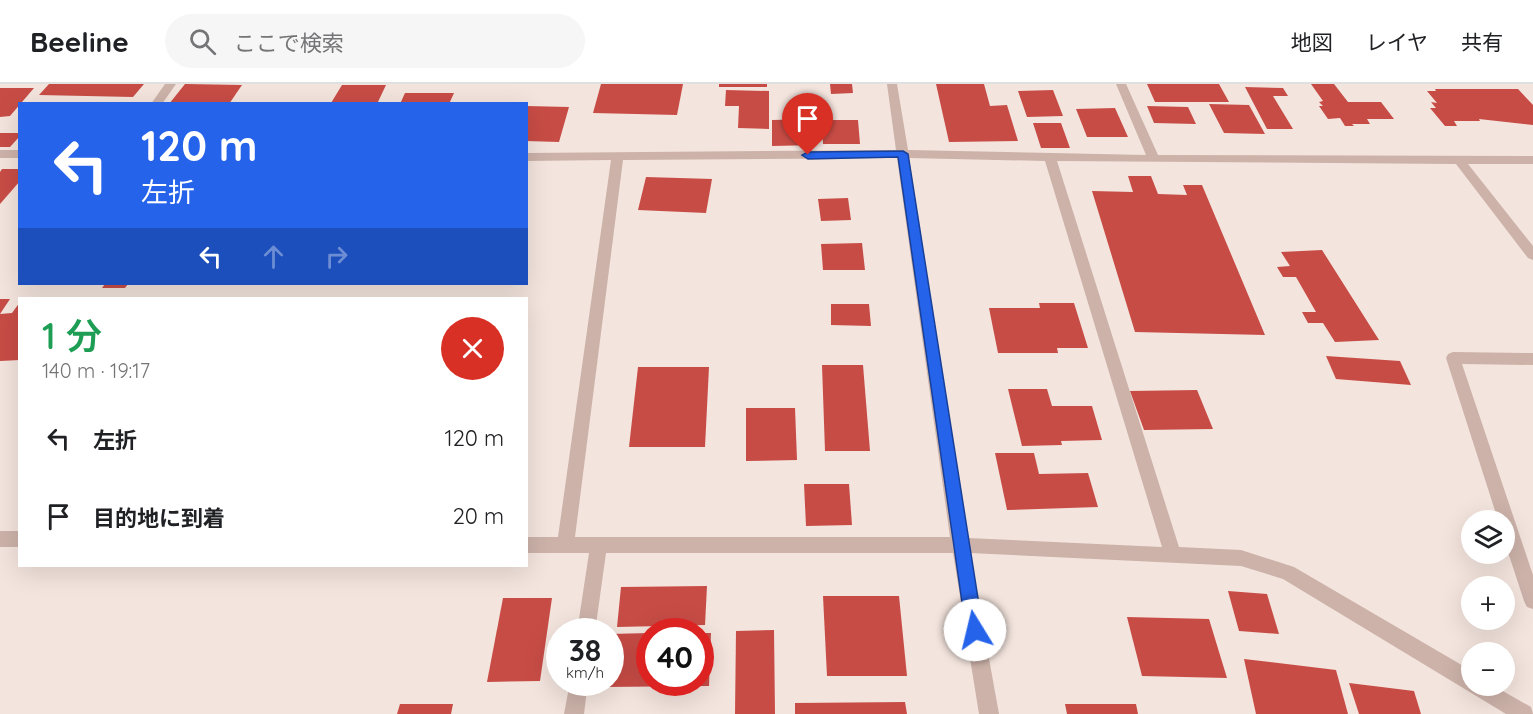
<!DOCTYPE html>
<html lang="ja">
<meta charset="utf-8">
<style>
:root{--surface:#fff;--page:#f6f6f6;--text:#202124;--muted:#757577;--line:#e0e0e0}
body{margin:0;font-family:Quicksand,"Noto Sans JP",sans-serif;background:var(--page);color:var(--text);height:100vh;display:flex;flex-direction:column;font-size:22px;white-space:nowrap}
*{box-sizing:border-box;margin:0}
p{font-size:20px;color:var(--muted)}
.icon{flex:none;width:33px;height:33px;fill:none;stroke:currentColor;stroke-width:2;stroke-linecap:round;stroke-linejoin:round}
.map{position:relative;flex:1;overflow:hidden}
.panel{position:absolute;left:18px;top:213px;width:510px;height:270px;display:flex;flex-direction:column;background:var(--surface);border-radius:0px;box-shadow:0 6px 24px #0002}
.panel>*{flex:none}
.hud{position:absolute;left:18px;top:18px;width:510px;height:183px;border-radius:0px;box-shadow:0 6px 24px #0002;background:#2563eb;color:#fff;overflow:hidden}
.tools{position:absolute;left:1461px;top:426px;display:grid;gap:12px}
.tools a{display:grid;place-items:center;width:54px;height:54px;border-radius:50%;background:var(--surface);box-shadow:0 6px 24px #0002;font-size:30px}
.speed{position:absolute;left:546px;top:534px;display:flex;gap:12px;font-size:30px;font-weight:700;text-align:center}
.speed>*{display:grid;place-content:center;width:78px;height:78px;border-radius:50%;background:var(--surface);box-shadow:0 6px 24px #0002;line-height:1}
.speed small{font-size:15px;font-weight:400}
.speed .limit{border:9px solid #d22;background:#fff;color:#111}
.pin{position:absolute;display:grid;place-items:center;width:51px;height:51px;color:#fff;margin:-62px -26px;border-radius:50% 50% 50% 0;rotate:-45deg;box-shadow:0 0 6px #0007}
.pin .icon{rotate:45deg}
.me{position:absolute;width:66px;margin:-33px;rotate:351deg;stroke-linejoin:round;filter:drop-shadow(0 0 4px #0008)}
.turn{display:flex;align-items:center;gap:21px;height:126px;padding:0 24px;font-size:27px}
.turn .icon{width:78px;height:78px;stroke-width:2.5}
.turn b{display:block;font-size:42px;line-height:51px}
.lanes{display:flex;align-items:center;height:57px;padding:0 24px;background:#0003;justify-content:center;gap:30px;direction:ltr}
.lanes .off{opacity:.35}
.round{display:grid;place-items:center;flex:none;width:63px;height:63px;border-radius:32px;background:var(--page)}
.head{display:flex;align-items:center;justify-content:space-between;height:102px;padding:0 24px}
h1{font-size:36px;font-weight:600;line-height:45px;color:#1e9e55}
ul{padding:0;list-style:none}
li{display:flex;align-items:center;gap:18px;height:78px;padding:0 24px}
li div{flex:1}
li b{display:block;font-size:22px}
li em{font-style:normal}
header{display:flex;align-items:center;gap:36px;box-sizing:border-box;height:84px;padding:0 30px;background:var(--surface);border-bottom:2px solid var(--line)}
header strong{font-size:28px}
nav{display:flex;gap:33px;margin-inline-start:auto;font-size:21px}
.search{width:420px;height:54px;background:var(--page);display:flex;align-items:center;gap:15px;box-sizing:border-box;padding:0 21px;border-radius:33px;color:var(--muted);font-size:22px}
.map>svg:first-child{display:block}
</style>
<header>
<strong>Beeline</strong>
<div class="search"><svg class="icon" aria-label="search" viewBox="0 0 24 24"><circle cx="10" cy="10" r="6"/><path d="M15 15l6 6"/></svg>ここで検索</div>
<nav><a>地図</a><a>レイヤ</a><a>共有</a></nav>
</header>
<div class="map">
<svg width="1533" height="630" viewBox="0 0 1533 630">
<rect width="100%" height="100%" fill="#f3e4dd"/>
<g fill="#c84c46">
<path d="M49 0H144L133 13 39 11Z"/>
<path d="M185 0H186L242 1 229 20H169Z"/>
<path d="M601 0H683L677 31 593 29Z"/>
<rect x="719" y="0" width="48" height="3"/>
<path d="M830 0H852L853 9 831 10Z"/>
<path d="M936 0H984L990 22 1007 21 1018 57 949 58Z"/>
<path d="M1147 0H1219L1229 18H1155Z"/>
<path d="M1311 0H1334L1348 18H1381L1394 35H1367L1370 40H1352L1354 42H1345L1340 34 1328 35 1319 22H1323L1319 18 1323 17Z"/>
<path d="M342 1H386L377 20 331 19Z"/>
<path d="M1245 3 1283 4 1288 12H1273L1293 45H1267Z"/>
<path d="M0 4H34L10 32 0 33Z"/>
<path d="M1435 5H1518L1533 21V41L1479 35 1480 37H1454L1457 42H1445L1430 24H1436L1431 18 1437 19 1427 7H1436Z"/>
<path d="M726 6 769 7V45L738 44 739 22H725Z"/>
<path d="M1053 6 1063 32 1027 33 1018 7Z"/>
<path d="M405 9H454L449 20H400Z"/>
<path d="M1209 20 1249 21 1265 50 1224 49Z"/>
<path d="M526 22 569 23 559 58 526 57Z"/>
<path d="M1147 22 1188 23 1196 40 1154 39Z"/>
<path d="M1115 24 1128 53H1087L1076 25Z"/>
<path d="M815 35 817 61 772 62V36Z"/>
<path d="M822 36H858L860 60H823Z"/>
<path d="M1033 39H1061L1070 64H1041Z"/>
<path d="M0 49H20V52L10 63H0Z"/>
<path d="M2 85H20V97L0 120V88Z"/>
<path d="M1128 92H1151L1158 110 1187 111 1183 101H1202L1265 251 1135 248 1092 107 1133 108Z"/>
<path d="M646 93 712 95 706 129 638 126Z"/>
<path d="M848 114 851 136 821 137 818 115Z"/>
<path d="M862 159 865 186H823L821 160Z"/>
<path d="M1322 166 1379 256 1335 258 1323 239H1308L1302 228H1316L1296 193H1283L1277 183 1290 182 1281 168Z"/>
<path d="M105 200H128L125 204H102Z"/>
<path d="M0 215H10L0 230 12 229 20 218V276L0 277Z"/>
<path d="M1039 219H1074L1088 264H1057L1058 269H998L989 224H1040Z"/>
<path d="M831 220H869L871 242 831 241Z"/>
<path d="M1326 272 1400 277 1411 301 1336 295Z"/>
<path d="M822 281H863L870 367H825Z"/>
<path d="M638 283H709L705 363H629Z"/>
<path d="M1008 305H1047L1052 322H1092L1102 356 1061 357 1062 361 1022 362Z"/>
<path d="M1197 306 1213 345 1144 346 1130 307Z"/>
<path d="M746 324H795L797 376 746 377Z"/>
<path d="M995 369H1034L1039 390 1088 389 1098 423 1007 426Z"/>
<path d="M804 400H849L852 441 806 442Z"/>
<path d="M707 502 705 541 617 543 621 503Z"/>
<path d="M1228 507 1267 510 1279 550 1239 547Z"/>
<path d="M823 512H899L907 592H827Z"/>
<path d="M503 514H552L540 597 487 598Z"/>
<path d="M1127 533 1209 535 1227 594 1142 592Z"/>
<path d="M774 546 775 630H735L736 547Z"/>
<path d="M650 549V598H700V549H711L709 602 604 603 605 598H610V550Z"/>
<path d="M1244 575 1336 586 1348 630H1256Z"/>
<path d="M1349 599 1414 607 1421 630H1359Z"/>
<path d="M905 618 907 630H795V619Z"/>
<path d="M400 620H453L451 630H397Z"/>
<path d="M1065 620H1136L1138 630H1067Z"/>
</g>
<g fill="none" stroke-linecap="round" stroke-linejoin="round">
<g fill="#ccb2a9" fill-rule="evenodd">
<path d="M165 0H176L162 20H151Z"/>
<path d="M887 0H897L908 66 1146 71 1116 0H1126L1158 71 1533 72V80H1468L1533 162V176L1528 174 1456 80 1057 77 1179 463 1241 466 1294 483 1472 587V602H1494L1531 623 1533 630H1506L1283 495 1241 482 970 469 999 630H979L953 469H606L595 548H577L589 469H526V453H558L611 76 526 77V69L896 66ZM897 74 950 453H575L623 76ZM909 74 1045 77 1162 463 967 454Z"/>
<rect x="0" y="66" width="20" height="8"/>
<path d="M1453 268 1533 269V281L1462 280 1533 491V525L1527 523 1524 517 1504 456V436H1498L1446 274 1448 270Z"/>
<rect x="0" y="447" width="20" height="16"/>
<path d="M570 598H588L584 630H564Z"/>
</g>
</g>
<path fill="#2563eb" stroke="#184099" stroke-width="1.5" d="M903 67 908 70 983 546 980 551 975 554 969 551 966 546 898 73 808 75 802 71 808 68Z"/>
</svg>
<div class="tools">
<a><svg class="icon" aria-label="layers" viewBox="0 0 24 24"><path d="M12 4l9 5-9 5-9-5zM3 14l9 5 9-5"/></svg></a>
<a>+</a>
<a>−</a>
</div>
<div class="speed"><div>38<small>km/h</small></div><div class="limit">40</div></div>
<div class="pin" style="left:808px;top:71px;background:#d93025"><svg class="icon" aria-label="arrive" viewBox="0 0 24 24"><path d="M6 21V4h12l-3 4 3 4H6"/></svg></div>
<svg class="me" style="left:975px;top:546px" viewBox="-20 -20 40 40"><circle r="19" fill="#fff"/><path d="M0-13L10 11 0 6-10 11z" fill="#2563eb"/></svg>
<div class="hud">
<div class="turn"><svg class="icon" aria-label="left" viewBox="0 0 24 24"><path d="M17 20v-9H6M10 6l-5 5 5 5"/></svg><div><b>120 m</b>左折</div></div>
<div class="lanes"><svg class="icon" aria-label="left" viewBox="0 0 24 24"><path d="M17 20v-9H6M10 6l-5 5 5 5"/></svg><svg class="icon off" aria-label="ahead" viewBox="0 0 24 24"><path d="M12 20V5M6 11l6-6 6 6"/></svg><svg class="icon off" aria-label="right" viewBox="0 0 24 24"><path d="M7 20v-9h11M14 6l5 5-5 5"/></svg></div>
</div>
<section class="panel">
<div class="head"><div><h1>1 分</h1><p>140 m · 19:17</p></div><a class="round" style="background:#d93025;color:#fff"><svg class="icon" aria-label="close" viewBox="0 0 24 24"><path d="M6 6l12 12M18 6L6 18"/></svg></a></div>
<ul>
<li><svg class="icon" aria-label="left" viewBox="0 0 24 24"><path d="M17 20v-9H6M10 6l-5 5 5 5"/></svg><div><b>左折</b></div><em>120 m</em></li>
<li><svg class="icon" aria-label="arrive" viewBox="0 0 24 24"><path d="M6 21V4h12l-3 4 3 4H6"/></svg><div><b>目的地に到着</b></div><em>20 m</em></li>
</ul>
</section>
</div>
